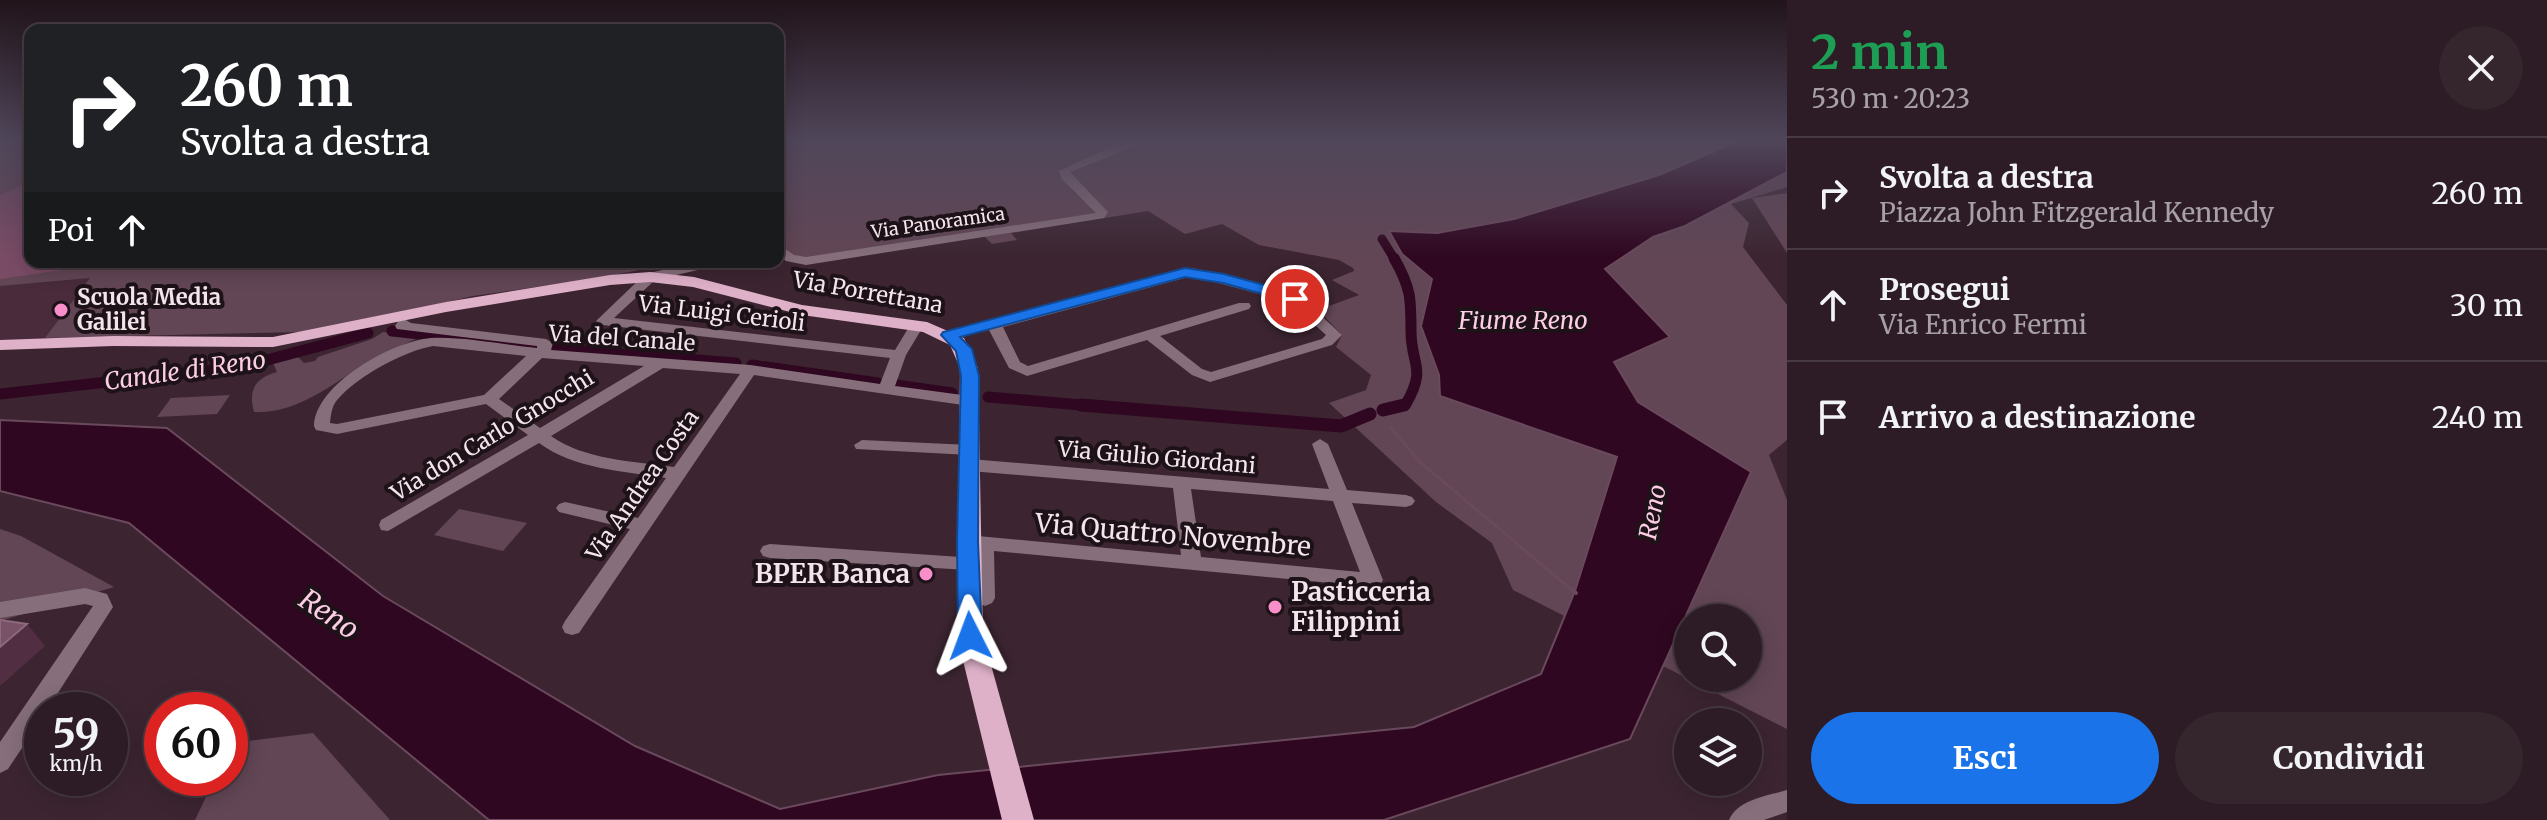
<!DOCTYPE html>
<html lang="it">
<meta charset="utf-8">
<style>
:root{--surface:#2d1c25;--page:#35252d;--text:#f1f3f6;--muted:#a7a1a7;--line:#483a42;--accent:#1a73e8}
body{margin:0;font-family:Merriweather,serif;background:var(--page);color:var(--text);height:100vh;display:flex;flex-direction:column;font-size:30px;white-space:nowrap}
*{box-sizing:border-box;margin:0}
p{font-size:26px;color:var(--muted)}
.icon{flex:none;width:44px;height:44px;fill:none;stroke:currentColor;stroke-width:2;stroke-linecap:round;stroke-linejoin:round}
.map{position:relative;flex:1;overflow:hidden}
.details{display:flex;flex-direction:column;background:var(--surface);width:760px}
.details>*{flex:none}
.banner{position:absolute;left:24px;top:24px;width:760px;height:244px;border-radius:16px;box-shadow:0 4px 20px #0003,0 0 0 2px var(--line);background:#202124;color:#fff;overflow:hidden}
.controls{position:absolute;left:1674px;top:604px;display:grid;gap:16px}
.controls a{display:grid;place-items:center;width:88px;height:88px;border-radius:50%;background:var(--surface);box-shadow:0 4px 20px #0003,0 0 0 2px var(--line);font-size:40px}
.speed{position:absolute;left:24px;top:692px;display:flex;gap:16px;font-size:40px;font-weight:700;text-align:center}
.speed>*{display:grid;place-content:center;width:104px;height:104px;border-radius:50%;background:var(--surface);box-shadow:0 4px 20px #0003,0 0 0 2px var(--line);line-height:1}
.speed small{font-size:20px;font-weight:400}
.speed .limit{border:12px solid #d22;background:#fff;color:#111}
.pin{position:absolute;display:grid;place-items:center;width:68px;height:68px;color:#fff;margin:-34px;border:4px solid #fff;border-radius:50%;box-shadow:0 2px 8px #0007}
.me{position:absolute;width:88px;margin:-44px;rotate:357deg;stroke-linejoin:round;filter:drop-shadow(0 0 6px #0008)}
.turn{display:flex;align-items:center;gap:28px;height:168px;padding:0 24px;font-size:36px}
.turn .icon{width:104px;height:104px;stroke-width:2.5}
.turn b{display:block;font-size:56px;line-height:68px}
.then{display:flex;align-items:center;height:76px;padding:0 24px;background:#0003;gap:16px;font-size:30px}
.round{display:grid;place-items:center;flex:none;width:84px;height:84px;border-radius:42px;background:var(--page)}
.head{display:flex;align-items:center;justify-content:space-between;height:136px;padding:0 24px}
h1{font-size:48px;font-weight:700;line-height:60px;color:#1e9e55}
.primary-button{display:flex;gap:16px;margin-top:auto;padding:16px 24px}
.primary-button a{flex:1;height:92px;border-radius:48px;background:var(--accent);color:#fff;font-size:32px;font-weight:700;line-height:92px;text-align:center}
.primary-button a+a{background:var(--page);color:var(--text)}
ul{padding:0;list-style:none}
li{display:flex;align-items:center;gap:24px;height:112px;padding:0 24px;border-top:2px solid var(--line)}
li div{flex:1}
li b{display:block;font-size:30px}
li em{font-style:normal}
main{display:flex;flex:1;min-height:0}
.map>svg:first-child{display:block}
</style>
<main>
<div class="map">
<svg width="1787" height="820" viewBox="0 0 1787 820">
<rect width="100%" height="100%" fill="#3c2531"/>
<path fill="#492b3b" d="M118 262 105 341 0 346V280Z"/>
<g fill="#624655" fill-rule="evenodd">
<path d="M0 141H30V262H680L599 278 473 296 384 317 301 332 45 338 90 278 0 286Z"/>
<path d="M778 141H1787V187L1731 204 1749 223 1743 247 1787 305V440L1769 455 1787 500V729L1513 590 1492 543 1436 502 1329 403 1366 390 1371 375 1336 347 1342 335 1318 310 1359 295 1332 280 1354 271 1353 268 1339 260 1259 245 1222 224 1185 234 1148 211 1011 233 1017 240 992 244 984 236 800 260 778 250ZM1688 618H1748V678H1688Z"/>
<path d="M1787 193V253L1752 198Z"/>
<path d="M383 332 420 337C403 345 385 352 368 362 332 384 298 414 254 412 248 390 255 378 277 372L273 363 297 356 304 363 315 361 318 357 372 339Z"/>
<path d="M230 395 217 414 157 417 171 398Z"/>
<path d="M459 509 527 523 503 551 434 535Z"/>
<path d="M0 529 21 536 114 587 0 621Z"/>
<path d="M313 733 390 820H195L215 778H230L231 743Z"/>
</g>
<path fill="#7a4b65" d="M30 182V262H117L0 279V195Z"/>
<path fill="#2f0720" stroke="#6a495d" stroke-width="2" d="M1738 141H1787V172L1685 226 1653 237 1605 269 1670 337 1614 362 1638 402 1751 472 1630 739 1384 820H489L129 523 0 491V420L167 428 383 596 635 746 780 809 938 775 1414 727 1541 674 1575 591 1617 457 1440 396 1439 375 1421 326 1432 279 1402 254 1389 231 1437 233 1514 219 1659 175Z"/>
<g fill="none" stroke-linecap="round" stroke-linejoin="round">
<path stroke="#6a495d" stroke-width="3" d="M1391 428 1420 462 1573 591"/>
<path stroke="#6a495d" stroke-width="4" d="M1571 589 1576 593"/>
<path stroke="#2f0720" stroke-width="9" d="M1382 239 1395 260"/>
<g stroke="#2f0720" stroke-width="11">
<path d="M1394 258C1411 288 1411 298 1411 331 1411 366 1427 367 1406 404L1396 407"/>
<path d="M392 331 534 346"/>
<path d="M555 349 736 363"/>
<path d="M752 365 878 383"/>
<path d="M896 385 952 393"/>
<path d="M0 394 241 367 368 333"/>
<path d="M988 397 1105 407"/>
</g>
<g stroke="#2f0720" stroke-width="13">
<path d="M1081 405 1341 426 1370 414"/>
<path d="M1383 410 1404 405"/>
</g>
<g fill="#866f7b" fill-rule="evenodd">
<path d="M1133 141H1149L1070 172 1106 210 1108 212 1104 218 806 265 786 261 778 254V244L794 255 806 257 1096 213 1062 179 1059 171 1106 149Z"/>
<path d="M698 262H720L719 265 655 280 614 318 895 350 912 322 917 321 924 325 906 355 895 386 970 396 978 401 970 406 754 375 579 633 572 635 565 633 562 627 565 621 630 529 559 512 556 508 559 504 565 502 638 518 666 478C623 471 574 469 539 443L388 531 381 530 379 525 381 520 528 435 486 404 337 434 316 430 314 426C315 384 393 341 431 338 460 336 506 345 537 348V346L397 329 395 326 399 320 404 319 411 323 546 339 553 343 551 350 750 365 880 384 890 358 603 325 596 321 645 274ZM433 346 526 356 484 395 337 424 330 423C331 414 332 405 338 399 358 376 404 351 433 346ZM542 358 644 366 540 428 499 399ZM663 368 740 374 674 467C632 461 585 460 551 436Z"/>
<path d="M1192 268 1300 296 1342 335 1332 345 1210 382 1192 375 1147 340 1027 376 1009 368 989 330 949 339 942 335 944 332ZM1192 276 1290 302 1326 335 1322 339 1211 372 1202 369 1160 336 1249 309 1251 306 1249 303H1239L1028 366 1020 362 1003 327Z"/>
<path d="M1320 439 1328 444 1347 490 1406 495 1412 497 1415 501 1412 505 1406 507 1352 503 1383 580 1380 585 1373 587 994 551 995 598 992 603 985 606 978 603 975 598V568L968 570 770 558 763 556 760 551 763 546 770 544 975 558V549L960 547 958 542 960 537 967 535 1181 555 1173 488 970 471 961 465 970 459 1329 489 1312 444ZM1191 489 1333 501 1360 572 1201 557Z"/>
<path d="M862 440 970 445 978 450 970 455 856 449 854 445Z"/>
<path d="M85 588 107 594 113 607 47 710H42V718L8 769 0 773V742L93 606 85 604 0 618V602Z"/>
<path d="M1787 790V812L1764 820H1729C1738 799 1767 796 1787 790Z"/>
</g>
<path fill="#dfb1c9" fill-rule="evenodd" d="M650 272 694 277 802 305 927 322 964 338 978 368 983 636 1034 820H1002L957 636 960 368 950 345 923 332 802 315 693 287 650 282 610 285 446 312 273 347 113 346 0 350V340L113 336 273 337 446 302 610 275Z"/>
</g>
<path fill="#522e42" d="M27 624 45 646 0 686V647Z"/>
<path fill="#7a5268" stroke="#8d697d" stroke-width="2" d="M0 620 27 624 0 647Z"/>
<linearGradient id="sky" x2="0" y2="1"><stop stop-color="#21141b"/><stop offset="0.55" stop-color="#50465a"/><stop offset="1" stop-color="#50465a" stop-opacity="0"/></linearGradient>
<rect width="1787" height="256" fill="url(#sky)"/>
<path fill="#1a73e8" stroke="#114b97" stroke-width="2" d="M1185 268 1224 274 1301 295 1303 299 1295 303 1223 283 1185 277 960 337 972 349 979 376 978 542 982 636 979 643 970 646 962 643 958 636 957 542 961 376 956 351 941 335 943 332Z"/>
<g fill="#f98fca" stroke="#1d1217" stroke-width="3">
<circle cx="61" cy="310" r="8"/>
<circle cx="926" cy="574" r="8"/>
<circle cx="1275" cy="607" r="8"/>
</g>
<g text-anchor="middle" stroke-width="8" stroke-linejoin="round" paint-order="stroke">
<g font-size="18" fill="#f4e4ec" stroke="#1d1217">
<text transform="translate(938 223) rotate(-8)" y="6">Via Panoramica</text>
</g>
<g font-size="22" fill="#f4e4ec" stroke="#1d1217">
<text transform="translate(868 292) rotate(10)" y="8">Via Porrettana</text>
<text transform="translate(722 313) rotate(7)" y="8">Via Luigi Cerioli</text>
<text transform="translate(622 338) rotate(4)" y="8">Via del Canale</text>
<text transform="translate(492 435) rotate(-31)" y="8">Via don Carlo Gnocchi</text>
<text transform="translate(1157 457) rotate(5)" y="8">Via Giulio Giordani</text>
<text transform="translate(642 485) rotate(-55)" y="8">Via Andrea Costa</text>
</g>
<g font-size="22" font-weight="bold" fill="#f4e4ec" stroke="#1d1217" text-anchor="start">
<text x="77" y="305">Scuola Media<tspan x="77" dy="25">Galilei</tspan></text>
</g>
<g font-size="24" font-style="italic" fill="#fccde5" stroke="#1d1217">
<text x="1523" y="329">Fiume Reno</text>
<text transform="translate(185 371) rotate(-8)" y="8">Canale di Reno</text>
<text transform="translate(1653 512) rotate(-79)" y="8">Reno</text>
</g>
<g font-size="26" fill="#f4e4ec" stroke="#1d1217">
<text transform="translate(1173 535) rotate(5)" y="9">Via Quattro Novembre</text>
</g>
<g font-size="26" font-weight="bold" fill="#f4e4ec" stroke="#1d1217" text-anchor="end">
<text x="910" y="583">BPER Banca</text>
<text x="1291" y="601" text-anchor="start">Pasticceria<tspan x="1291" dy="30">Filippini</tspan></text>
</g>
<g font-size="28" font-style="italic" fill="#fccde5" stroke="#1d1217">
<text transform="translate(329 614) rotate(34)" y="10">Reno</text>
</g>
</g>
</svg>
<div class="controls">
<a><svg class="icon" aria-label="search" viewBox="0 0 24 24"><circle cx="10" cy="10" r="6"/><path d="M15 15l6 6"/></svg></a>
<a><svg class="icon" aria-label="layers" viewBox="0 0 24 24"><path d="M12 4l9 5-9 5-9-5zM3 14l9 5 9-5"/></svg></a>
</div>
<div class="speed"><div>59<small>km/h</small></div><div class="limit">60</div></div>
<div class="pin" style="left:1295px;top:299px;background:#d93025"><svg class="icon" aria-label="arrive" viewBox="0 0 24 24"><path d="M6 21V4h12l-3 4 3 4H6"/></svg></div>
<svg class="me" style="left:970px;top:636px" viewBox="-20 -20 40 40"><path d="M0-17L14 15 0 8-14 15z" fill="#1a73e8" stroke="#fff" stroke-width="4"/></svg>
<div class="banner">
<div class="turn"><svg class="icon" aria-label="right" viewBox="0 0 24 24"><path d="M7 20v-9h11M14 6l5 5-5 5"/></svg><div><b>260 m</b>Svolta a destra</div></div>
<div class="then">Poi<svg class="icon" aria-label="ahead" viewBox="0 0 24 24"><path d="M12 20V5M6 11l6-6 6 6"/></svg></div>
</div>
</div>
<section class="details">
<div class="head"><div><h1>2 min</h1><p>530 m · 20:23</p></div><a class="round"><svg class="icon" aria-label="close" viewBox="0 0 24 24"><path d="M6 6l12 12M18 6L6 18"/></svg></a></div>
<ul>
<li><svg class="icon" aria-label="right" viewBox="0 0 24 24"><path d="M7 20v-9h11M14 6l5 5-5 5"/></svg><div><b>Svolta a destra</b><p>Piazza John Fitzgerald Kennedy</p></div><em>260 m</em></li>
<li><svg class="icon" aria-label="ahead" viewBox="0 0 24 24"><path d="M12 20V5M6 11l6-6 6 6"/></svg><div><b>Prosegui</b><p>Via Enrico Fermi</p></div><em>30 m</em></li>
<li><svg class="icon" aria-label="arrive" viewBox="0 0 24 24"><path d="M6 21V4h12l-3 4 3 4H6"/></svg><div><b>Arrivo a destinazione</b></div><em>240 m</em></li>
</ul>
<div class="primary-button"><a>Esci</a><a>Condividi</a></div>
</section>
</main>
